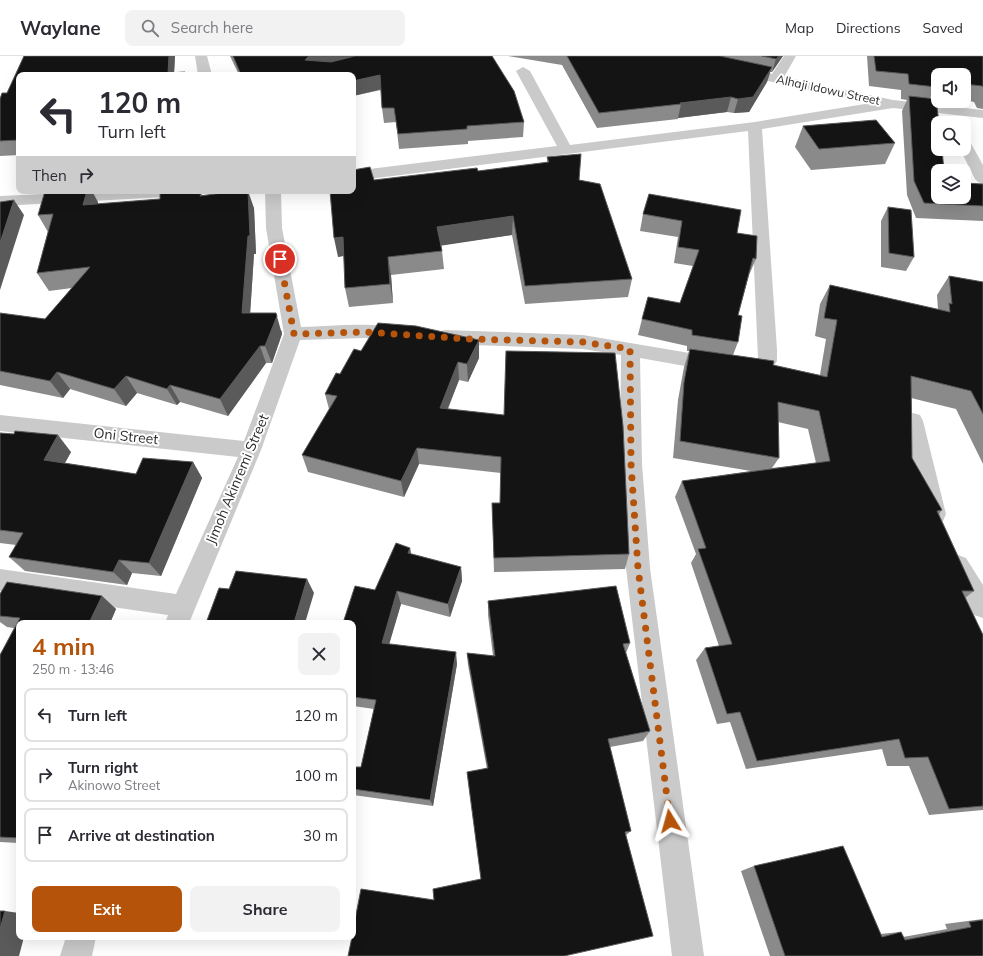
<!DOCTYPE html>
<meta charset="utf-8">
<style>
:root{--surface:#fff;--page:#f2f2f3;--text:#2b2b33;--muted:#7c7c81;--line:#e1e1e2;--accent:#b45309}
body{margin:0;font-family:Mulish,sans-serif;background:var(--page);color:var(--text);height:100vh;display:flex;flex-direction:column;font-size:15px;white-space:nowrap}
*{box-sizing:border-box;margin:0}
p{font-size:13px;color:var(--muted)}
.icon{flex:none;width:22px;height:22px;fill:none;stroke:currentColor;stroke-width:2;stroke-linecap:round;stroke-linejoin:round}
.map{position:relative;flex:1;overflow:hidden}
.side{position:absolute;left:16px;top:564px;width:340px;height:320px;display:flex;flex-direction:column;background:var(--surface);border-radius:8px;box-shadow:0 4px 16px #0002}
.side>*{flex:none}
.top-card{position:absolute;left:16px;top:16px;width:340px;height:122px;border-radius:8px;box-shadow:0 4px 16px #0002;background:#fff;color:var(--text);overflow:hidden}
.fabs{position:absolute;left:931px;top:12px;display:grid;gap:8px}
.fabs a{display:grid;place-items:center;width:40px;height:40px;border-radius:8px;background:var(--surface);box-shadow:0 4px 16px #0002;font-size:20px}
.pin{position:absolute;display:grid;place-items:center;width:34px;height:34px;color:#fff;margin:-17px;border:2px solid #fff;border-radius:50%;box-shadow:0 1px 4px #0007}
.me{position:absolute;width:44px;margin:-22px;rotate:352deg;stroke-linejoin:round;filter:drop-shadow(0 0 3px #0008)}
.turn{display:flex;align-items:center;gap:14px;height:84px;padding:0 16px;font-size:18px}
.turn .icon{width:52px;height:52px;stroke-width:2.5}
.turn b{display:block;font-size:28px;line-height:34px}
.then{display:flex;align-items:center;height:38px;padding:0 16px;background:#0003;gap:8px;font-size:15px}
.round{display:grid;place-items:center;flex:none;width:42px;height:42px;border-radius:8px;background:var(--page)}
.head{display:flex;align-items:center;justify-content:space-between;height:68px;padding:0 16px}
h1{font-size:24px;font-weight:700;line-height:30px;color:var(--accent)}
.primary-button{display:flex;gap:8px;margin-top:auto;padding:8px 16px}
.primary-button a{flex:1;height:46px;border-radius:8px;background:var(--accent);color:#fff;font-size:16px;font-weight:700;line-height:46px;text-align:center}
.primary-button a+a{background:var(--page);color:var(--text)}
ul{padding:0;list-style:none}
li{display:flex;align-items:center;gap:12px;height:54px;margin:0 8px 6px;padding:0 8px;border:2px solid var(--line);border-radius:8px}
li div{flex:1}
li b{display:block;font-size:15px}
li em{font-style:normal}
header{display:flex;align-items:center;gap:24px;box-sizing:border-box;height:56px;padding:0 20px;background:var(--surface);border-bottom:1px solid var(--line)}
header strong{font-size:19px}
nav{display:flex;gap:22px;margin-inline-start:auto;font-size:14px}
.search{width:280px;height:36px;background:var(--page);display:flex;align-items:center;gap:10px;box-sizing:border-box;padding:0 14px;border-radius:8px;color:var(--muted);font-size:15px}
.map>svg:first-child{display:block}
</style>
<header>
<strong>Waylane</strong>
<div class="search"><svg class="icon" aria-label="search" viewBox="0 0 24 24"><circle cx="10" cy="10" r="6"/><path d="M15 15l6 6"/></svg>Search here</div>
<nav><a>Map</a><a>Directions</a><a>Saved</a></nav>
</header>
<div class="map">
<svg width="983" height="900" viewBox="0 0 983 900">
<rect width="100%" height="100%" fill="#fff"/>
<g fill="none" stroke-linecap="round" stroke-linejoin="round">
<g fill="#cacaca" fill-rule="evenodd">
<path d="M195 0H207L212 19H198Z"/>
<path d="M784 0H796L784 21 893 44 983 54V62L893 52 762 73 777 294V305L774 310 755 319 713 315 640 302 642 408 650 512 704 900H672L626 512 620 408 621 299 583 293 445 288 438 286 436 281 438 276 445 274 583 279 713 301 752 305 758 302 748 75 353 125V115L557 90 516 15 523 11 530 15 570 89 755 66 871 47 740 19 733 15 740 11 772 18Z"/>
<path d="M964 83 969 84 983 109V128L978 126 975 123 960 93H964Z"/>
<path d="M112 135H192L189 138 184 140 0 150V140Z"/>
<path d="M265 135H281L282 172 301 271C335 270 374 265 407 274L409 279 407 284 400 286 365 282 300 284 261 394 189 567H165L168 559 0 535V513L176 538 238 401 0 375V359L244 385 284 278 266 172Z"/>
<path d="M913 357 920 359 923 365 946 458 943 465 935 467 927 465 924 458 903 365 906 359Z"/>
<path d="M958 499 966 502 983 529V562L974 559 946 509 950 502Z"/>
<path d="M66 881H96L92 900H60Z"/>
</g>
</g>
<g fill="#8a8a8a" fill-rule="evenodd">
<path d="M24 0H175L174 16H185L186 19H19V99L0 100V43L2 37H7Z"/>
<path d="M230 0H492L524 66 523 81 468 85V88L399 93 396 66 384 67 382 52 381 34 353 40V19H239Z"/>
<path d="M508 0H783L772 16H770L767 26 749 56 734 57 727 56 678 62V63L597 72 562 9Z"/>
<path d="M867 0H983V53L977 52 974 46 964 44V19H938V41L931 40 930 43 938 141 983 128V165L916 162 907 139 902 55 907 44 901 43V34L869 30Z"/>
<path d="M803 70 895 87 885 108 811 114 795 91Z"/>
<path d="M547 101 579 124 632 223 628 241 525 248 512 179 441 189 442 195 444 213 391 219 393 247 349 251 345 232 344 200 338 201 374 124 478 115 547 107Z"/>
<path d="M160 135H190L191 137 201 136 202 139 254 152 256 198H254L250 257 282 275V278L272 307H266L228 360 180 346 177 349 137 337 126 350 70 333 63 342 0 329V257L45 263 72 232 49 235 37 217 48 176 38 159 98 146V148L160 143Z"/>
<path d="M649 138 737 177 756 203 749 219 738 259V286L733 299 773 309 820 319 826 283 815 280 820 248 830 229 938 254 937 239 949 220 983 226V408L956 353 911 342 912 402 942 454 939 458 974 535 965 542 983 579V754L929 759 909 710H887L882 693 746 713 730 666 717 668 696 604 705 592 719 590 691 507 696 498 675 441 682 425 751 415 673 402 678 344 684 311 689 295H687V290L638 279 642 263 680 247 693 210 674 207 678 181 640 175 643 158ZM778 366 808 373 816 407 772 412 779 402Z"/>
<path d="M888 151 914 201 906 215 881 211V165Z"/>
<path d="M361 295 479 302 468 326 459 324 448 353 629 498 625 513 494 516 492 447H500L501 417 419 408 404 441 308 416 302 399 329 353 325 338 340 318Z"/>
<path d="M0 377 71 396 65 407 136 418 193 406 202 422 161 520 132 517 127 529 25 515 9 501 16 489 0 487Z"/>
<path d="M410 492 411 498 461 511 462 525 450 561 401 548 389 588 457 608 433 750 353 739V711H361L374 653 353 650V567L375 534Z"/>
<path d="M0 538 102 540 116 553 110 567H19V787L0 786V599L14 572 7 571 0 566Z"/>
<path d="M488 545 630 587 626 597 650 675 643 685 610 691 631 775 626 779 434 844 481 823 487 713 468 609 467 597 493 600 488 559Z"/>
<path d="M754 810 880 878 901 876 903 881 947 873 945 868 983 863V900H770L741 815Z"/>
</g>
<g fill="#5a5a5a">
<path d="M169 0H175L174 19 168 17Z"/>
<path d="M309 0H372L312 15 305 4Z"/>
<path d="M779 0H783L772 16 776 3Z"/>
<path d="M772 11 767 26 749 56 734 57 738 43Z"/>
<path d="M380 19 382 33 353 40V25Z"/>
<path d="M731 41 727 56 678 62 681 48 680 47Z"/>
<path d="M87 135H92L98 146 93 167 83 149Z"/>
<path d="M184 135H190L191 138 184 137Z"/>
<path d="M248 135 254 152 256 198H254L249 275 242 257Z"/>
<path d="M14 144 24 159 0 234V187Z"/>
<path d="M513 160 512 179 439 190 437 171Z"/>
<path d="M343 181 347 199 338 201 334 182Z"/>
<path d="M388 201 391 219 393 247 390 228Z"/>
<path d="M276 257 282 278 272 307 265 290Z"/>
<path d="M479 284V302L468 326 467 308Z"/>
<path d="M260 290 266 307 228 360 220 343Z"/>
<path d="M458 306 459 324 441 369 440 352Z"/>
<path d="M57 316 70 333 63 342 50 325Z"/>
<path d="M126 320 137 337 126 350 114 333Z"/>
<path d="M170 329 180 346 177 349 167 333Z"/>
<path d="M58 379 71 396 58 419 44 404Z"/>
<path d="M417 392 419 408 404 441 401 425Z"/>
<path d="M193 406 202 422 161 520 149 507Z"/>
<path d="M410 492 412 506 408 497Z"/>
<path d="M119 504 132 517 127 529 113 516Z"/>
<path d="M461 511 462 525 450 561 448 548Z"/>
<path d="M307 523 314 537 305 567H294Z"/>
<path d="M397 535 401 548 386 599 382 587Z"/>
<path d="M102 540 116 553 110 567H89Z"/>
<path d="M456 596 457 608 433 750 430 744Z"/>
<path d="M5 855 19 857V881H24L19 900H0V873Z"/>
</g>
<g fill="#141414" stroke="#5a5a5a">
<path d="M24 0H169L168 17 185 16 184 19H19V84L0 85V43L2 37H7Z"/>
<path d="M233 0H309L305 4 331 6 355 0H492L514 35 524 66 467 70V73L398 78 394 52H382L380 19 353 25V19H241Z"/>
<path d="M567 0H720L772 11 753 41 738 43 731 41 680 47 681 48 599 57Z"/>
<path d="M762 0H779L776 3Z"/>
<path d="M874 0H983V31L982 30 964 28V19H938V25H935L936 31 909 28 908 18 876 15Z"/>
<path d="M909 40 936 43 939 67H938V93H942L944 115H938V141H964V127L983 128V150L924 147 914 125Z"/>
<path d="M876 64 895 87 819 93 803 70Z"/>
<path d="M581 98 579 124 600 128 632 223 525 230 513 160 437 171 442 195 388 201 390 228 345 232 343 181 334 182 330 135H353V114L370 111 374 124 477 112 478 115 549 106 547 101Z"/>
<path d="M45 135H87L83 149 160 143V135H184V137L201 136 200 140 237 135H248L250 180H248L242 257H276L277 260 265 290H260L220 343 170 329 167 333 126 320 114 333 57 316 50 325 0 315V257L45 263 90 211 37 217 53 158 38 159Z"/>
<path d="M649 138 741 154 737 177 757 180 756 203 753 202 738 259 742 260 738 286 692 279V274L642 263 648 241 680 247 699 194 678 191 682 165 643 158Z"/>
<path d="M14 144 0 187V146Z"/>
<path d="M888 151 911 154 914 201 889 197Z"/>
<path d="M949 220 983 226V358L971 335 911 320 912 402 942 454 937 455 974 535H962L983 579V750L949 753 928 701 905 702 899 683 757 705 740 656 727 658 705 592 732 588 698 493 706 492 682 425 830 405 819 355 778 346 779 402 680 385 684 326 690 293 774 305 773 309 827 321 837 264 824 262 830 229 950 256 949 247 952 248Z"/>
<path d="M378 267 416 270 479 284 467 308 458 306 440 352 504 359 506 295 615 297 623 370 629 498 494 502 492 447H500L501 401 417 392 401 425 302 399 337 340 325 338 336 317 340 318 354 293 361 295Z"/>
<path d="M15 375 58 379 44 404 136 418 143 402 193 406 149 507 119 504 113 516 9 501 23 477 0 474V377L14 378Z"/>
<path d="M396 487 410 492 408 497 461 511 448 548 397 535 382 587 456 596 430 744 353 733V711H361L376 644 353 641V567H343L355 530 375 534Z"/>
<path d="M236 515 307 523 294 567H206L219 532 229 533Z"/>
<path d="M7 526 102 540 89 567H19V782L0 781V599L20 562 0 560V538Z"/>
<path d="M616 530 630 587 623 588 650 675 608 683 631 775 625 776 653 880 564 900H348L352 881H353V874L361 833 434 844 433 833 481 823 467 716 488 712 467 597 495 600 488 545Z"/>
<path d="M843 790 882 881 901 876 905 884 971 871 969 866 983 864V900H785L754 810Z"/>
<path d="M0 855H5L0 873Z"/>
</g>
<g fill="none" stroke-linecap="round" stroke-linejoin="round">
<path stroke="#b45309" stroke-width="7" stroke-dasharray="0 12.6" d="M280 203 294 278 365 276 469 283 582 286 630 293 631 408 638 512 670 765"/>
</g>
<g text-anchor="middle" stroke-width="4" stroke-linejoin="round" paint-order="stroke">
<g font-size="12" fill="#2d2d2d" stroke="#fff">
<text transform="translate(828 34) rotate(12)" y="4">Alhaji Idowu Street</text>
</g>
<g font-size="14" fill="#2d2d2d" stroke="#fff">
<text transform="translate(126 380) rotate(6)" y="5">Oni Street</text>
<text transform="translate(237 423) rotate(-67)" y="5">Jimoh Akinremi Street</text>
</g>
</g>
</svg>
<div class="fabs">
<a><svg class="icon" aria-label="sound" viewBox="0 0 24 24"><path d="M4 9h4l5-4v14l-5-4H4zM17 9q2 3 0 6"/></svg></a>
<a><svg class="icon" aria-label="search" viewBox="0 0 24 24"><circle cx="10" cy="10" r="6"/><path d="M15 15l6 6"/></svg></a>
<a><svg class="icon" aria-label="layers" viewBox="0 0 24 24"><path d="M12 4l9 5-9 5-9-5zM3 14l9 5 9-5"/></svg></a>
</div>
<div class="pin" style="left:280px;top:203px;background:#d93025"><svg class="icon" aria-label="arrive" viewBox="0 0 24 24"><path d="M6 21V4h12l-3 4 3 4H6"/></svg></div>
<svg class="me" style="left:670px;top:765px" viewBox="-20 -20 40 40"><path d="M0-17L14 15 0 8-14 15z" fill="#b45309" stroke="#fff" stroke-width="4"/></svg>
<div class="top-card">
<div class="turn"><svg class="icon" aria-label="left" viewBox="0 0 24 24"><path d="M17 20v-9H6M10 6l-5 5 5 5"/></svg><div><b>120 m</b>Turn left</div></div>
<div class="then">Then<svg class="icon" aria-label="right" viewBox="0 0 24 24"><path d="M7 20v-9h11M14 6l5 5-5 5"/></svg></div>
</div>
<section class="side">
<div class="head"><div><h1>4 min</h1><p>250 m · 13:46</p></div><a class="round"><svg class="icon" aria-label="close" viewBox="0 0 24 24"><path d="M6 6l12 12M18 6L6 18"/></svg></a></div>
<ul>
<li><svg class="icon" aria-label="left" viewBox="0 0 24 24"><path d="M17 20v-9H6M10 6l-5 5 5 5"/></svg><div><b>Turn left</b></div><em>120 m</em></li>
<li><svg class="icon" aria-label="right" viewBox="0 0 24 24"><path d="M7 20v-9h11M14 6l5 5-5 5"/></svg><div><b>Turn right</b><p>Akinowo Street</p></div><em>100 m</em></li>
<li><svg class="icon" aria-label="arrive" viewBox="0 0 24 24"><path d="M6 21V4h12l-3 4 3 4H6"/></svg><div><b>Arrive at destination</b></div><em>30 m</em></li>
</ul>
<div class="primary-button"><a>Exit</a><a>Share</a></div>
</section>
</div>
